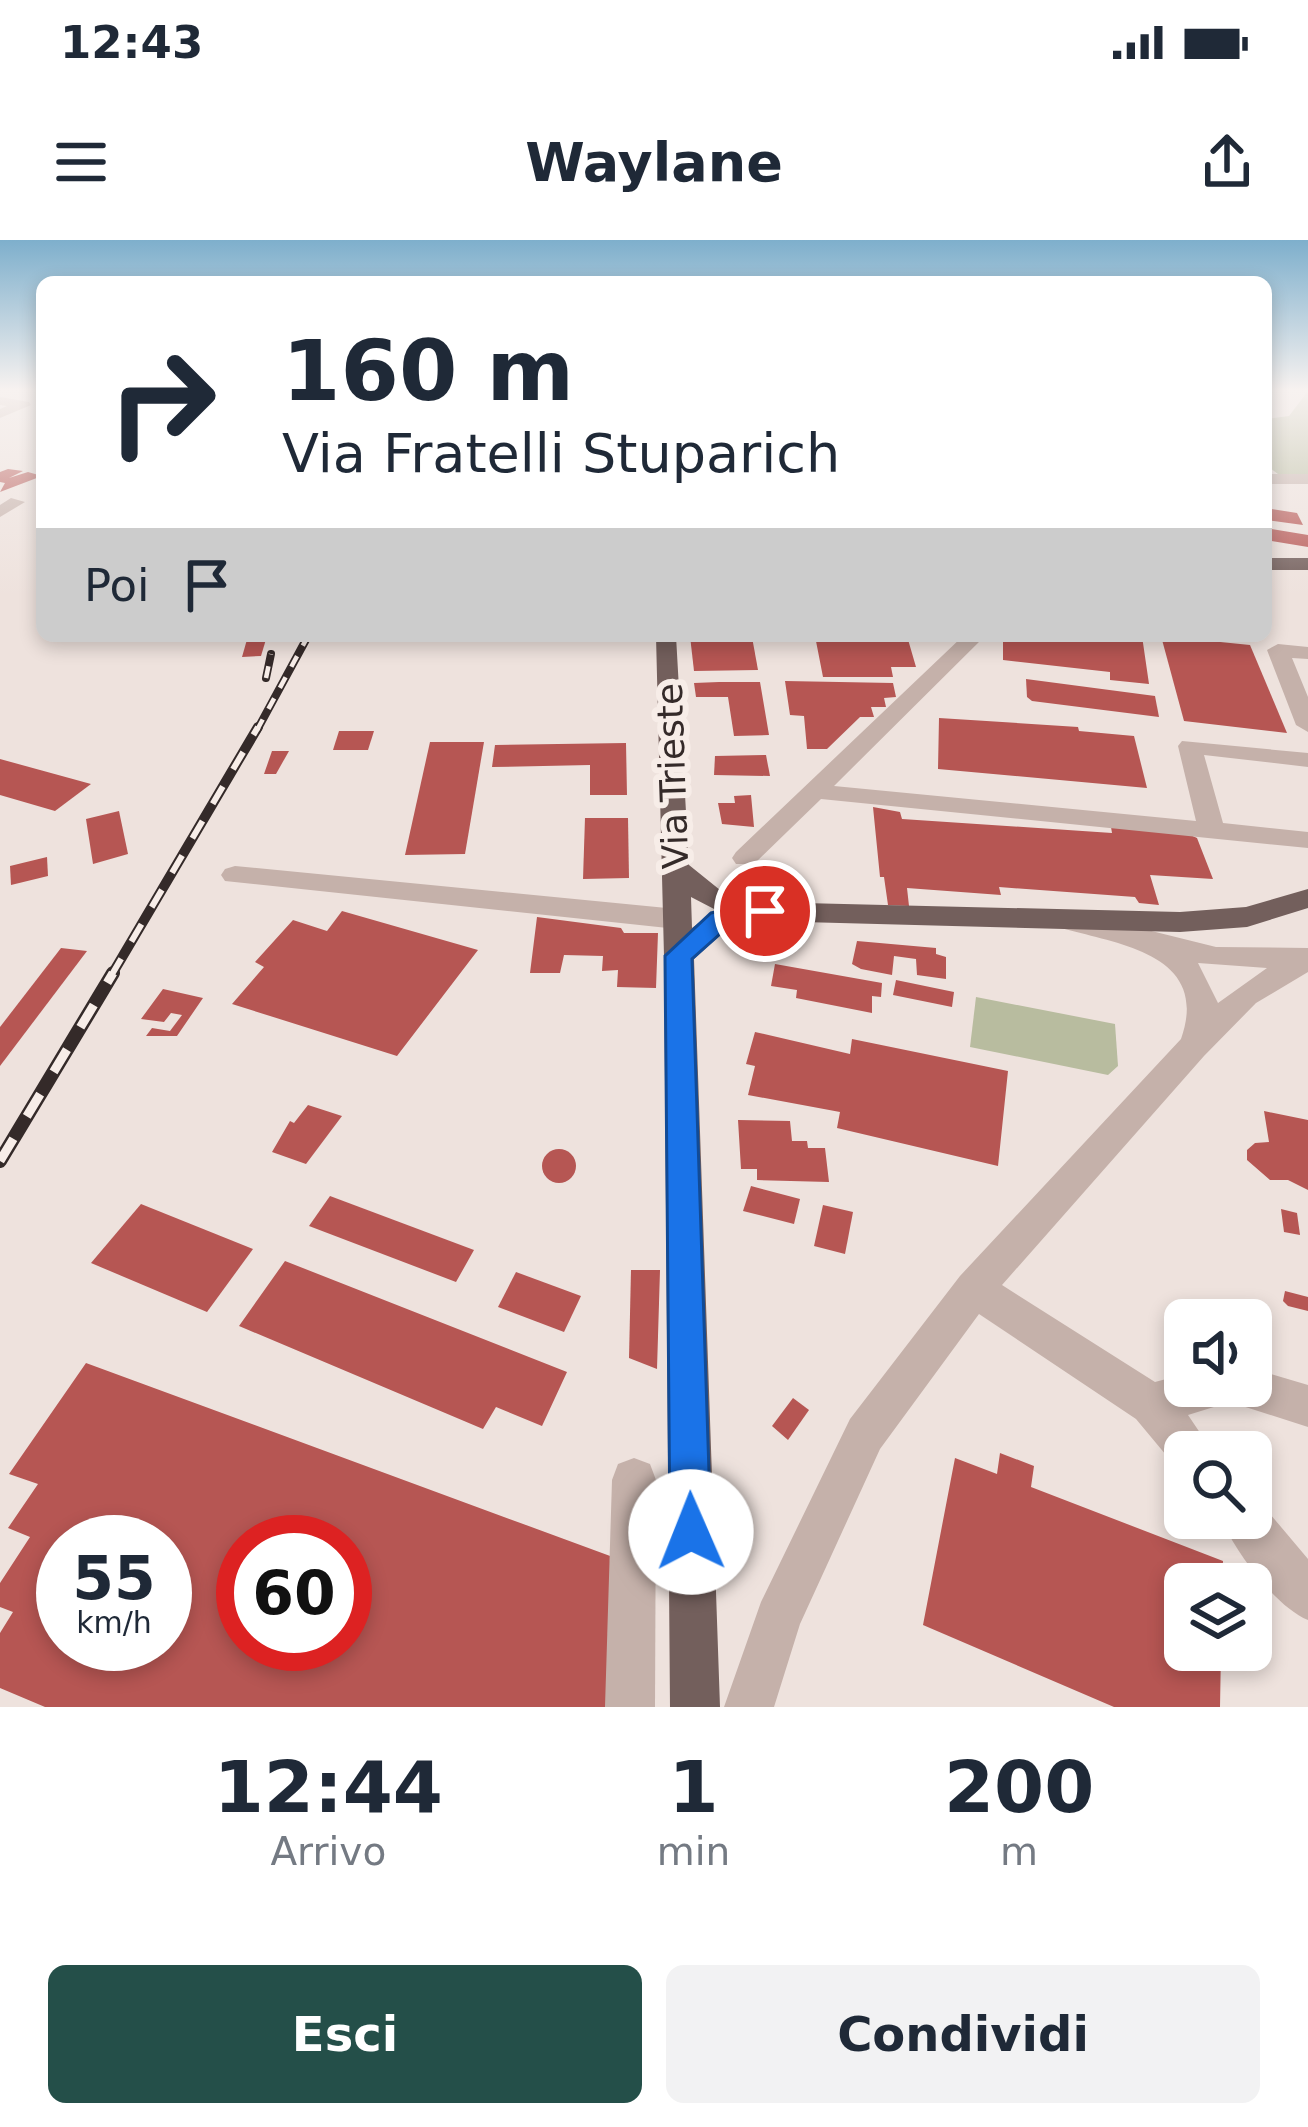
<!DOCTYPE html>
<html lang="it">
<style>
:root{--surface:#fff;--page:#f2f2f3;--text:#1f2937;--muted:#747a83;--accent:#244f49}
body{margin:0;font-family:"DejaVu Sans",sans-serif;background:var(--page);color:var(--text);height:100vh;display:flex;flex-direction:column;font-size:45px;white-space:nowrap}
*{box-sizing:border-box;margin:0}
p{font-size:39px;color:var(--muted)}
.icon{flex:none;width:66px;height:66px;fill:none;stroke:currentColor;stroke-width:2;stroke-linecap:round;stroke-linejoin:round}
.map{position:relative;height:1467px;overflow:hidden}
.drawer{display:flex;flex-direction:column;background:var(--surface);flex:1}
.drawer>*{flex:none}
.top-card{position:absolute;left:36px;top:36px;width:1236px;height:366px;border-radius:18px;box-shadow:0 6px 18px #0003;background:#fff;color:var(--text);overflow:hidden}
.buttons{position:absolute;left:1164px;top:1059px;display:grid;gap:24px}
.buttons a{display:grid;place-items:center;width:108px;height:108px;border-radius:18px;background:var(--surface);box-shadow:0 6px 18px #0003;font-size:60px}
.speed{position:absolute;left:36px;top:1275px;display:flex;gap:24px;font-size:60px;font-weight:700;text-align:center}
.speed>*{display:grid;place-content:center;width:156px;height:156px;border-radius:50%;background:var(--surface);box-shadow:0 6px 18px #0003;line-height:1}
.speed small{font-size:30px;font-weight:400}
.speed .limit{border:18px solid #d22;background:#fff;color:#111}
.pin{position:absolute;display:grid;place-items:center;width:102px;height:102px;color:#fff;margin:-51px;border:6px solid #fff;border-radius:50%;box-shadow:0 3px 12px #0007}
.me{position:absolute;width:132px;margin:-66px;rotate:359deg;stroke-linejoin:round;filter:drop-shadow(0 0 9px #0008)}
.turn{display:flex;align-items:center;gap:42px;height:252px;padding:0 48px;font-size:54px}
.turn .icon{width:156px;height:156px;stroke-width:2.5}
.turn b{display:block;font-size:84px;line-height:102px}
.then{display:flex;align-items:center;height:114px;padding:0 48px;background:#0003;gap:24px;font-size:45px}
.eta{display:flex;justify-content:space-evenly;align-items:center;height:204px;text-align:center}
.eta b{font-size:72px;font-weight:600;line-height:84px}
.button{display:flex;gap:24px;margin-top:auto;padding:24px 48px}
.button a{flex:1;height:138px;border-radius:18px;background:var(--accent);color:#fff;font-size:48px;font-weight:600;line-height:138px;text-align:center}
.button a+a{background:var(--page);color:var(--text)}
.status{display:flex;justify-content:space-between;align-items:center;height:84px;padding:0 60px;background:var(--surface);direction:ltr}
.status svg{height:33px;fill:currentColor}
header{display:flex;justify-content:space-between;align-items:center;height:156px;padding:0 48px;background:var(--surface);font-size:54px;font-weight:600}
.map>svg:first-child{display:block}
</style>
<div class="status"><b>12:43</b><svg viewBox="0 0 49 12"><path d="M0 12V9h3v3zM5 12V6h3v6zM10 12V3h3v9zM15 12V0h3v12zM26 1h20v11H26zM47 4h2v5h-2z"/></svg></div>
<header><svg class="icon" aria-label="menu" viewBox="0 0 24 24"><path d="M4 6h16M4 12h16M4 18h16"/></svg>Waylane<svg class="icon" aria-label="share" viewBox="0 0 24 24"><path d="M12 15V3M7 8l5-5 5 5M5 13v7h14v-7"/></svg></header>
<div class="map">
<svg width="1308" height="1467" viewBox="0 0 1308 1467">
<rect width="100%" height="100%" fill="#eee2dd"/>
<g fill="#b8bc9f">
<path d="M1308 151V235L1282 237 1266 225V179L1289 176Z"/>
<path d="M976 757 1115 784 1118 826 1108 835 970 807Z"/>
</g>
<g fill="#b65653" fill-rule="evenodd">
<path d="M8 229 23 231 9 238 28 232 42 236 0 252 5 243 0 242V232Z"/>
<path d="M1266 268 1297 273 1303 285 1266 280Z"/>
<path d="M1266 288 1308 295V307L1266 300Z"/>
<path d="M248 396H267L261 416 242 417Z"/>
<path d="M690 396 752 397 758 430 694 431Z"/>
<path d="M815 396H907L916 427H891L893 437H823Z"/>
<path d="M1013 396H1142L1149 444 1110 440V432L1003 420V398Z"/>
<path d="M1161 396 1250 405 1287 493 1184 481Z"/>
<path d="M1026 439 1155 456 1159 477 1032 461 1027 457Z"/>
<path d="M785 441 893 443 896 457 884 458 886 467H871L874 477H860L827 509H807L804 476 790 475Z"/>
<path d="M719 442H760L769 495 734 496 728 457H696L694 443Z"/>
<path d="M939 478 1078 487 1079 491 1134 496 1147 548 938 529Z"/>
<path d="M339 491H374L368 510H333Z"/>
<path d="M430 502H484L465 614 405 615Z"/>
<path d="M626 503 627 555H590V525L492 527 495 505Z"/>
<path d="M272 511H289L276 534H264Z"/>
<path d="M766 515 770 536 714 535 715 516Z"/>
<path d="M0 519 91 544 55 571 0 555Z"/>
<path d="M751 555 754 587 722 584 718 563H735L734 556Z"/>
<path d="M873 567 900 572 902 579 1112 593 1111 587 1186 593 1197 598 1213 639 1150 635 1159 665 1139 663 1135 657 999 647 1001 655 907 648 909 666 888 665 884 637H880Z"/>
<path d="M119 571 128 614 93 624 86 579Z"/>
<path d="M585 578H628L629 638 583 639Z"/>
<path d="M47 617 48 636 11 645 10 626Z"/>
<path d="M342 671 478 710 397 816 232 764 264 727 255 722 293 680 327 691Z"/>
<path d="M537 677 621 688 624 693H658L656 748 617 747 618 730 602 731 603 716 564 715 560 733H530Z"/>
<path d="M857 701 936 708V714L946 717V739L917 735 916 719 894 716 892 735 861 729 852 724Z"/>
<path d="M61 708 87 711 0 826V787Z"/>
<path d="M775 724 882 743 881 757 872 756V773L796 758 797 750 771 746Z"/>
<path d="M896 740 954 752 952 767 893 755Z"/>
<path d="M163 749 203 758 177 796H146L152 788 170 791 182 775 171 773 164 782 141 779Z"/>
<path d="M755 792 850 814 852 799 1008 831 998 926 837 888 840 872 748 855 755 826 746 824Z"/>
<path d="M308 865 342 876 306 924 272 912 290 881 294 883Z"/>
<path d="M1264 871 1308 880V950L1288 940H1270L1247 920V910L1255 903 1269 902Z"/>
<path d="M738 880 790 881 792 901H807L808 908H825L829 942 757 940V929H741Z"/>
<circle cx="559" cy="926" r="17"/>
<path d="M751 946 800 959 794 984 743 971Z"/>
<path d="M330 956 474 1010 456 1042 309 986Z"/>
<path d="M141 964 253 1009 207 1072 91 1023Z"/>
<path d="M823 965 853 972 845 1014 814 1006Z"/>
<path d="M1281 969 1297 973 1300 995 1284 992Z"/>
<path d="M285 1021 567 1132 542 1186 496 1167 483 1189 239 1086Z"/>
<path d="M631 1030H660L657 1129 629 1118Z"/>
<path d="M516 1032 581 1056 564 1092 498 1067Z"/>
<path d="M1285 1051 1308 1057V1071L1288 1066 1283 1061Z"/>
<path d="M86 1123 621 1320 616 1467H45L0 1448V1393L13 1372 0 1367V1343L30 1297 8 1288 38 1244 9 1234ZM63 1302H165V1404H63ZM243 1302H345V1404H243Z"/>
<path d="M793 1158 809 1170 788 1200 772 1186Z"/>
<path d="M1000 1213 1034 1226 1031 1247 1223 1321 1222 1344H1185V1410H1221L1220 1467H1114L923 1385 955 1218 997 1234Z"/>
</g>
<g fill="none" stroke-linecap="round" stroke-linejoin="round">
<g fill="#c5b1aa" fill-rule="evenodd">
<path d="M0 157 29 162 31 165 0 178V169L7 166 0 165Z"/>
<rect x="1266" y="234" width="42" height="10"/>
<path d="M11 258 25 262 0 277V265Z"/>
<path d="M963 396H985L834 546 1196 581 1178 506 1182 501 1308 513V527L1204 515 1223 583 1308 592V608L821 559 754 624H736L732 618 736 612Z"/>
<path d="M1278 404 1308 407V419L1292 418 1308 457V492L1296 485 1267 410Z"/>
<path d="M235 626 677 669 691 679 677 689 225 641 221 635 225 629Z"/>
<path d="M1071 671 1216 707 1308 708V732L1256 763 1204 816 1002 1045 1155 1142 1185 1134V1146H1251V1128L1308 1145V1187L1230 1162 1188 1175 1213 1212H1185V1231L1176 1227 1136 1179 979 1074 880 1209 800 1384 774 1467H724L761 1362 850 1179 960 1036 1181 799C1211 714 1118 704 1061 688L1057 681ZM1198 723 1267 728 1218 763Z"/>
<path d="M634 1218 650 1224 656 1240 655 1467H605L612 1240 618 1224Z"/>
<path d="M1251 1258 1260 1262 1308 1319V1380C1275 1366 1235 1312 1221 1278H1251Z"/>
</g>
<g fill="#735f5c" fill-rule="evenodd">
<rect x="1266" y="318" width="42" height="12"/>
<path d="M656 396H676L689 625 720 650 760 662 1180 672 1246 667 1308 649V668L1247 687 1180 692 765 681 729 687 694 719 720 1467H670L664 716ZM691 657 716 670 692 688Z"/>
</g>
<g stroke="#342a29" stroke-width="8">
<g id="rail-far2">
<path d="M266 438 271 414"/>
<path d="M257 490 308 396"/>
</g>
</g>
<g stroke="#342a29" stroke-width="10">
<path id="rail-far1" d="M111 736 258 487"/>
</g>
<g stroke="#342a29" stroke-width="14">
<path id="rail" d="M0 921 113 733"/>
</g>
<use href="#rail-far2" stroke="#f7ede8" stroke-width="4.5" stroke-dasharray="12" stroke-linecap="butt"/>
<use href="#rail-far1" stroke="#f7ede8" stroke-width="6" stroke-dasharray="20" stroke-linecap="butt"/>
<use href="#rail" stroke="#f7ede8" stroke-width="9" stroke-dasharray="26" stroke-linecap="butt"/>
</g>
<linearGradient id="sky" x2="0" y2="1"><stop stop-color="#7eafcc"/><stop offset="0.42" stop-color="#f7f2f0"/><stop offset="1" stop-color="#f7f2f0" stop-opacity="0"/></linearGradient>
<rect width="1308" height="356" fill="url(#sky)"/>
<path fill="#1a73e8" stroke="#114b97" stroke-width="3" d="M765 662 778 671 774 677 728 687 692 719 711 1292 705 1307 691 1313 676 1307 670 1292 665 716 711 673Z"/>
<g text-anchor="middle" stroke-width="12" stroke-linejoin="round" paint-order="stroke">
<g font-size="36" fill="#342a29" stroke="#f7ede8">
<text transform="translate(672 536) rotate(-92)" y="13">Via Trieste</text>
</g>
</g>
</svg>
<div class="buttons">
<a><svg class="icon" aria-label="sound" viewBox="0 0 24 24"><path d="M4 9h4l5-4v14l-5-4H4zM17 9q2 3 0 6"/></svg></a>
<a><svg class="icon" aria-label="search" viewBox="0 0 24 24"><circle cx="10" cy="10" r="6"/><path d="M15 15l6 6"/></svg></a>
<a><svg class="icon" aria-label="layers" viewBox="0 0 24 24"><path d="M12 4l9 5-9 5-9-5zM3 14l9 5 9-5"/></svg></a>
</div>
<div class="speed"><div>55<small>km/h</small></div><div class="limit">60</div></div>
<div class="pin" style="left:765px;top:671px;background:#d93025"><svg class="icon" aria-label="arrive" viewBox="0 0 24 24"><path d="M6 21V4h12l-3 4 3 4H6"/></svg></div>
<svg class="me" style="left:691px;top:1292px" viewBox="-20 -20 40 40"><circle r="19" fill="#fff"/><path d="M0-13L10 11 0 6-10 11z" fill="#1a73e8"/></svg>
<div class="top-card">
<div class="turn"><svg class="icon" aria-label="right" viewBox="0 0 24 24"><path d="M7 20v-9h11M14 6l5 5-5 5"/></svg><div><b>160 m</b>Via Fratelli Stuparich</div></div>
<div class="then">Poi<svg class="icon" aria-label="arrive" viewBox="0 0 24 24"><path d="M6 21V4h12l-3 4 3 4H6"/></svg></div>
</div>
</div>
<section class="drawer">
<div class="eta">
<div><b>12:44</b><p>Arrivo</p></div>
<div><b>1</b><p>min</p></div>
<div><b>200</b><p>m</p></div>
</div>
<div class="button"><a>Esci</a><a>Condividi</a></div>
</section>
